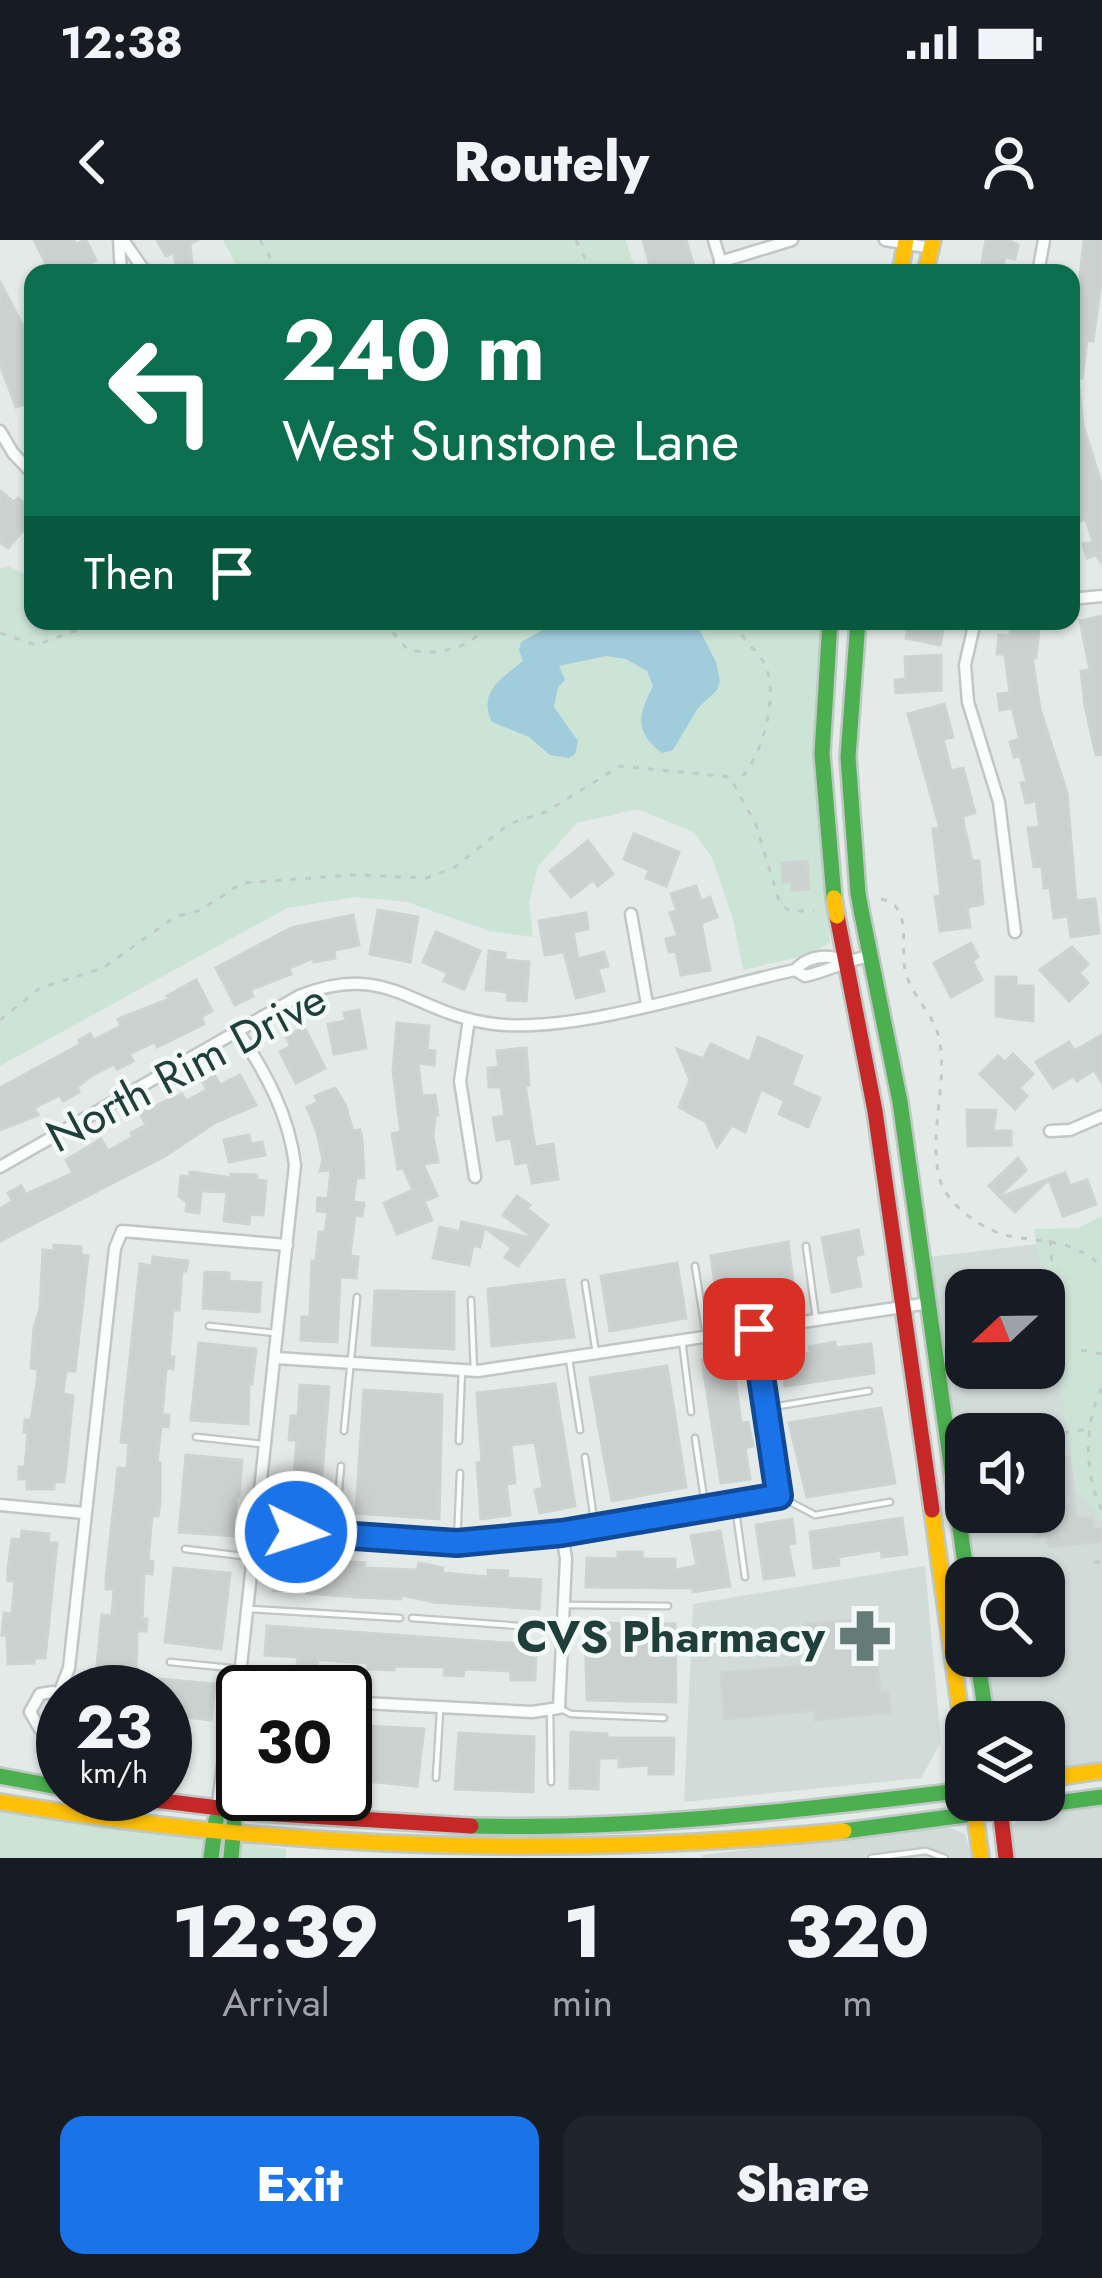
<!DOCTYPE html>
<style>
:root{--surface:#171b24;--page:#20242c;--text:#f1f3f6;--muted:#9ea1a6;--accent:#1a73e8}
body{margin:0;font-family:Jost,sans-serif;background:var(--page);color:var(--text);height:100vh;display:flex;flex-direction:column;font-size:45px;white-space:nowrap}
*{box-sizing:border-box;margin:0}
p{font-size:39px;color:var(--muted)}
.icon{flex:none;width:66px;height:66px;fill:none;stroke:currentColor;stroke-width:2;stroke-linecap:round;stroke-linejoin:round}
.map{position:relative;height:1618px;overflow:hidden}
.sheet{display:flex;flex-direction:column;background:var(--surface);flex:1}
.sheet>*{flex:none}
.banner{position:absolute;left:24px;top:24px;width:1056px;height:366px;border-radius:24px;box-shadow:0 3px 9px #0004;background:#0b6e4f;color:#fff;overflow:hidden}
.needle{width:78px;rotate:248deg}
.tools{position:absolute;left:945px;top:1029px;display:grid;gap:24px}
.tools a{display:grid;place-items:center;width:120px;height:120px;border-radius:24px;background:var(--surface);box-shadow:0 3px 9px #0004;font-size:60px}
.speed{position:absolute;left:36px;top:1425px;display:flex;gap:24px;font-size:60px;font-weight:700;text-align:center}
.speed>*{display:grid;place-content:center;width:156px;height:156px;border-radius:50%;background:var(--surface);box-shadow:0 3px 9px #0004;line-height:1}
.speed small{font-size:30px;font-weight:400}
.speed .limit{border:6px solid #111;border-radius:18px;background:#fff;color:#111}
.pin{position:absolute;display:grid;place-items:center;width:102px;height:102px;color:#fff;margin:-51px;border-radius:24px;box-shadow:0 6px 18px #0006}
.me{position:absolute;width:132px;margin:-66px;rotate:94deg;stroke-linejoin:round;filter:drop-shadow(0 0 9px #0008)}
.turn{display:flex;align-items:center;gap:42px;height:252px;padding:0 60px;font-size:54px}
.turn .icon{width:156px;height:156px;stroke-width:2.5}
.turn b{display:block;font-size:84px;line-height:102px}
.then{display:flex;align-items:center;height:114px;padding:0 60px;background:#0003;gap:24px;font-size:45px}
.eta{display:flex;justify-content:space-evenly;align-items:center;height:204px;text-align:center}
.eta b{font-size:72px;font-weight:800;line-height:84px}
.primary-button{display:flex;gap:24px;margin-top:auto;padding:24px 60px}
.primary-button a{flex:1;height:138px;border-radius:24px;background:var(--accent);color:#fff;font-size:48px;font-weight:800;line-height:138px;text-align:center}
.primary-button a+a{background:var(--page);color:var(--text)}
.status{display:flex;justify-content:space-between;align-items:center;height:84px;padding:0 60px;background:var(--surface);direction:ltr}
.status svg{height:33px;fill:currentColor}
header{display:flex;justify-content:space-between;align-items:center;height:156px;padding:0 60px;background:var(--surface);font-size:54px;font-weight:800}
.map>svg:first-child{display:block}
</style>
<div class="status"><b>12:38</b><svg viewBox="0 0 49 12"><path d="M0 12V9h3v3zM5 12V6h3v6zM10 12V3h3v9zM15 12V0h3v12zM26 1h20v11H26zM47 4h2v5h-2z"/></svg></div>
<header><svg class="icon" aria-label="back" viewBox="0 0 24 24"><path d="M15 5l-7 7 7 7"/></svg>Routely<svg class="icon" aria-label="person" viewBox="0 0 24 24"><circle cx="12" cy="8" r="4"/><path d="M4 21q1-7 8-7t8 7"/></svg></header>
<div class="map">
<svg width="1102" height="1618" viewBox="0 0 1102 1618">
<rect width="100%" height="100%" fill="#e4eae8"/>
<g fill="#d1dcd8" fill-rule="evenodd">
<path d="M1037 1004 1078 1252 1102 1281V1523L1044 1530V1482H994L984 1416H1044V1338H974L929 1017ZM966 1050H1044V1128H966ZM966 1194H1044V1272H966Z"/>
<path d="M925 1326 941 1502 921 1538 684 1562 693 1364Z"/>
<path d="M1102 1565V1618H1013L1011 1588 1020 1577Z"/>
<path d="M947 1586 965 1594 972 1618H702L701 1615Z"/>
</g>
<g fill="#cce4d6">
<path d="M223 0H626L636 33H241Z"/>
<path d="M8 326 33 339V381H823L816 443 813 530 830 701 816 713 743 730 733 679 712 618 695 593 638 569 577 583 538 626 529 662 533 697 489 691 407 662 356 657 287 668 0 826V329Z"/>
<path d="M1102 976V1281L1078 1252 1034 989 1078 988Z"/>
<path d="M0 1570 286 1609V1618H0Z"/>
</g>
<path fill="#a1ccdc" d="M559 381H695L716 422 720 441 717 450 698 468 673 510 662 513C634 491 638 476 653 446L647 431 626 419 606 416 559 426 565 440 558 447 554 467 578 501 575 514 569 518 550 515 529 497 492 482C477 452 502 438 523 421L519 410 521 402Z"/>
<g fill="#cbd1cf" stroke="#cdd3d1" stroke-width="3">
<path d="M34 0H73L76 4 86 0 96 20 79 29 75 22 51 33Z"/>
<path d="M157 0H197L190 4 193 33H177L174 12 166 16Z"/>
<path d="M643 0H686L696 33H652Z"/>
<path d="M986 0H1008L1018 5 1015 19 1005 17 1002 33H980Z"/>
<path d="M1084 0H1102V35L1093 101 1087 100 1082 138 1071 136V43L1079 44Z"/>
<path d="M0 42 33 105V181L25 164 16 167 0 124Z"/>
<path d="M1071 140H1078L1083 185 1102 246V323L1096 315 1087 318 1083 304 1093 302 1086 279 1077 282 1071 263V245L1078 243 1071 222Z"/>
<path d="M0 251 14 262 18 258 33 270V279L8 308 0 302Z"/>
<path d="M1102 376V514L1096 515 1085 466 1081 431 1090 430 1080 381Z"/>
<path d="M909 381H945L940 405 906 398Z"/>
<path d="M1012 381 1040 382 1036 418 1032 417 1040 469 1067 553 1076 661 1095 659 1099 693 1071 697 1068 676 1054 678 1050 647 1044 648 1042 626 1034 627 1028 588 1040 587 1036 561 1026 563 1021 543 1027 542 1020 516 1014 517 1010 502 1020 499 1012 468 1000 470 998 454 1010 453 1005 414H997L999 395 1010 396Z"/>
<path d="M941 415V450L896 453 895 440 906 439 905 417Z"/>
<path d="M944 464 953 497 943 499 951 531 963 528 975 573 962 576 972 621H979L983 664 967 667 970 687 940 691 935 657 941 656 933 589 940 588 908 474Z"/>
<path d="M634 594 679 612 666 646 646 638 649 630 624 619Z"/>
<path d="M588 601 613 634 598 646 593 640 571 657 550 631Z"/>
<path d="M807 621 809 649 792 650V641L783 642 782 623Z"/>
<path d="M696 646 701 661 710 657 717 677 701 683 710 730 681 735 676 711 669 712 666 699 678 696 670 673 677 671 671 654Z"/>
<path d="M378 670 418 677 410 722 370 714Z"/>
<path d="M586 673 588 689 573 692 578 719 604 712 608 726 598 729 604 751 576 758 564 712 545 715 539 681Z"/>
<path d="M353 675 359 705 334 710 335 718 314 722 313 718 288 729 291 734 250 750 253 756 235 765 216 728 291 688Z"/>
<path d="M436 692 480 711 464 749 444 741 448 733 423 722Z"/>
<path d="M971 703 978 717 972 721 982 740 951 757 934 723Z"/>
<path d="M1072 707 1088 724 1079 733 1088 743 1069 761 1040 730Z"/>
<path d="M489 711 505 713V720L529 722 526 761 507 760 508 752 486 750Z"/>
<path d="M996 737H1016V746H1033V781L996 776Z"/>
<path d="M196 740 212 771 201 777 204 784 157 807 155 802 129 814 133 821 117 829 114 824 91 836 77 847 79 852 63 861 60 855 34 868 38 875 0 890V848L81 804 79 800 90 794 94 800 121 786 118 779 169 759 167 756Z"/>
<path d="M359 770 366 808 334 814 328 784 346 781 344 773Z"/>
<path d="M397 783 429 786 427 810 435 811 434 825 418 823 422 856 435 855 438 875 435 876 433 897 438 922 423 924 437 956 424 961 432 980 397 994 384 963 413 950 403 928 398 929 392 894 401 892 393 831Z"/>
<path d="M304 787 325 828 296 843 280 812 291 806 286 797Z"/>
<path d="M1102 795V843L1094 830 1077 841 1073 836 1053 848 1036 822 1069 802 1074 811Z"/>
<path d="M758 797 802 816 791 845 820 858 808 887 779 874 785 861 761 849 745 892 732 885 717 907 706 882 679 867 690 840 677 809 703 819 711 804 750 822Z"/>
<path d="M526 808 529 845H525L535 907 553 904 558 939 532 943 528 922 516 924 511 898 497 900 493 878 505 876 501 847H489L488 828 499 827 497 811Z"/>
<path d="M1013 814 1033 834 1019 848 1027 856 1015 869 980 834 998 816 1005 822Z"/>
<path d="M240 835 256 865 216 882 165 916 0 1001V969L13 961 8 953 21 946 26 954 73 933 66 920 101 899 108 911 133 897 131 893 146 885 140 873 182 854 186 861 207 850 203 842 215 836 220 845Z"/>
<path d="M335 848 345 864 353 891 360 890 362 899 364 938H356L353 962 364 963 362 976 355 975 350 1016 358 1017 356 1038 340 1037 337 1102 301 1100 302 1077H310L312 1021H316L319 992H325L328 972 317 971 318 958 328 959 331 930 320 931 323 920 317 892 307 867 318 862 315 856Z"/>
<path d="M967 870H996L993 891H1011V905L968 906Z"/>
<path d="M249 895 251 904 262 902 265 915 229 922 224 900Z"/>
<path d="M1018 918 1026 930 999 956 989 946Z"/>
<path d="M190 932 232 938 231 934 257 935V940L266 941 263 975 250 974 249 984 224 981 227 952 201 951 199 973 186 971 187 962 179 956 181 936 190 937Z"/>
<path d="M1065 933 1070 946 1087 940 1096 964 1063 976 1049 939 1015 972 1000 957Z"/>
<path d="M517 956 530 965 527 969 548 985 518 1026 505 1017 512 1008 484 987 536 999 503 975Z"/>
<path d="M462 982 484 987 480 1007 473 1005 469 1025 433 1018 440 987 460 992Z"/>
<path d="M858 990 863 1014 855 1016 861 1046 832 1052 822 998Z"/>
<path d="M788 1002 795 1059 719 1071 711 1016Z"/>
<path d="M54 1005 81 1007V1015L88 1016 75 1131H66L63 1154 73 1156 67 1216 64 1242H54V1249H27V1239H19V1227H25L28 1193 24 1192 25 1180H31L37 1142 38 1129 31 1128 34 1088 40 1069 43 1010 54 1011Z"/>
<path d="M153 1017 188 1021 186 1031H182L179 1070H173L169 1117H174L173 1129 166 1128 162 1175H169L168 1187 161 1186 157 1223H160V1263L158 1276 152 1275 148 1321 153 1322 152 1334 144 1333 142 1379H147L146 1391H137L136 1437 144 1438 143 1450 95 1446 102 1375 112 1376 114 1349H106V1338L118 1228 127 1229 129 1203 121 1202 140 1024 152 1026Z"/>
<path d="M677 1023 686 1078 610 1091 601 1036Z"/>
<path d="M205 1032 229 1033V1041L261 1043 259 1072 203 1068Z"/>
<path d="M564 1040 574 1097 492 1106 488 1049Z"/>
<path d="M375 1051 454 1052V1109L372 1105Z"/>
<path d="M835 1102 836 1108 871 1104 874 1133 785 1146 781 1117 811 1113 809 1107Z"/>
<path d="M199 1103 256 1109 252 1144H249L248 1184 191 1180Z"/>
<path d="M737 1114 741 1138 735 1139 741 1183 748 1182 753 1206 745 1208 750 1239 721 1243 702 1120Z"/>
<path d="M667 1126 686 1247 612 1261 590 1138Z"/>
<path d="M555 1144 575 1266 540 1273 535 1250 543 1248 535 1202 511 1205 515 1243 506 1244 510 1275 481 1279 477 1223 482 1222 477 1153Z"/>
<path d="M300 1145 329 1147 319 1271 285 1267 287 1245 293 1246 297 1200H289L291 1176H298Z"/>
<path d="M364 1150 442 1155 439 1279 356 1273Z"/>
<path d="M881 1168 895 1243 807 1257 789 1183Z"/>
<path d="M186 1215 242 1220 239 1256H236L235 1296 179 1292Z"/>
<path d="M1069 1217 1076 1279 1092 1277 1093 1290 1101 1289 1102 1301 1049 1307 1047 1295 1036 1296 1034 1280H1041L1040 1272H1044V1220Z"/>
<path d="M902 1278 907 1314 882 1317 881 1310 838 1317 839 1325 814 1328 810 1292Z"/>
<path d="M792 1279 795 1303 788 1304 794 1335 764 1339 756 1285Z"/>
<path d="M22 1291 49 1294 48 1303H57L45 1418H34V1423L8 1424 7 1395H2L4 1373 12 1374 15 1341H8V1328L12 1299 21 1300Z"/>
<path d="M720 1291 730 1346 693 1352V1348L586 1347 587 1318 618 1319V1312H642V1319H675V1330L697 1326 691 1296Z"/>
<path d="M296 1314V1319L365 1323 364 1328 417 1330 419 1323 443 1328 442 1333 488 1337V1330L508 1331 507 1338 541 1340 539 1369 434 1362 401 1355V1359L356 1357 307 1353V1349L274 1351 272 1316Z"/>
<path d="M174 1328 230 1333 221 1409 165 1402Z"/>
<path d="M874 1378V1386L885 1385 886 1399 875 1400 880 1453 888 1452 890 1472 815 1480V1470L725 1479 721 1433 810 1425 806 1384Z"/>
<path d="M585 1383 675 1384 676 1462 587 1460Z"/>
<path d="M267 1386 536 1405 535 1440H511V1431L464 1429 463 1436 444 1435 445 1427 395 1426 394 1430 368 1429V1423L323 1420H318L317 1426 297 1424 298 1417 265 1415Z"/>
<path d="M160 1439 215 1444 211 1480 187 1477 188 1470 165 1468V1452H158Z"/>
<path d="M345 1485 424 1489 417 1546 345 1539Z"/>
<path d="M571 1492 607 1494V1498H674L673 1534H649V1525L619 1527V1518H599L598 1549 570 1548Z"/>
<path d="M459 1493 534 1497 533 1552 455 1549Z"/>
</g>
<g fill="none" stroke-linecap="round" stroke-linejoin="round">
<g stroke="#c1c7c5" stroke-width="9">
<g id="lane">
<path d="M806 1006 816 1079"/>
<path d="M695 1026 706 1095"/>
<path d="M585 1043 596 1113"/>
<path d="M471 1060 474 1131"/>
<path d="M209 1086 275 1093"/>
<path d="M682 1100 691 1172"/>
<path d="M569 1119 580 1190"/>
<path d="M766 1168 869 1151"/>
<path d="M344 1191 357 1057"/>
<path d="M196 1197 262 1204"/>
<path d="M695 1198 705 1265"/>
<path d="M459 1201 462 1130"/>
<path d="M585 1217 595 1287"/>
<path d="M779 1256 815 1275 890 1262"/>
<path d="M735 1265 745 1337"/>
<path d="M335 1294 341 1226"/>
<path d="M457 1303 460 1233"/>
<path d="M185 1309 251 1317"/>
<path d="M565 1365 668 1366"/>
<path d="M248 1369 400 1378"/>
<path d="M412 1378 559 1389"/>
<path d="M170 1422 241 1429"/>
<path d="M559 1468 571 1474 664 1478"/>
<path d="M550 1470 551 1542"/>
<path d="M436 1538 440 1471"/>
<path d="M871 1618 926 1611 945 1618"/>
</g>
</g>
<g stroke="#c1c7c5" stroke-width="15">
<g id="street">
<path d="M119 0 121 33"/>
<path d="M123 0 146 33"/>
<path d="M714 0 724 33"/>
<path d="M885 0 931 8"/>
<path d="M720 22 792 0"/>
<path d="M1038 33 1044 0"/>
<path d="M0 191 13 213 33 234"/>
<path d="M1071 359 1102 356"/>
<path d="M975 381 965 425 968 462 999 562 1015 692"/>
<path d="M631 674 647 764"/>
<path d="M795 730 805 736C829 731 846 720 870 716"/>
<path d="M469 779 460 841 475 937"/>
<path d="M1050 891 1070 890 1102 876"/>
<path d="M0 927 299 756C389 720 413 774 494 784 576 794 711 748 795 730 809 715 826 714 845 720"/>
<path d="M275 1118 478 1131 929 1063"/>
<path d="M0 1265 84 1273"/>
<path d="M257 1289 457 1303 562 1293 779 1256 754 1089"/>
<path d="M59 1454 69 1428 115 1008 122 991 287 1005"/>
<path d="M63 1457 53 1452 40 1454 30 1472 40 1489 52 1491 63 1486"/>
<path d="M345 1462 532 1472 559 1468 566 1319 562 1293"/>
<path d="M217 1571 229 1479 238 1454 295 925C289 875 266 833 238 791"/>
<path d="M235 1574 243 1490"/>
</g>
</g>
<g stroke="#bfc8c5" stroke-width="20">
<g id="fast">
<path d="M830 381 822 514 834 658"/>
<path d="M858 381 848 517 858 653"/>
<path d="M861 670 900 862 967 1338"/>
<path d="M977 1416 987 1482"/>
<path d="M0 1536 63 1548"/>
<path d="M471 1586C638 1590 801 1570 966 1550"/>
<path d="M844 1591 1102 1557"/>
<path d="M211 1618 216 1580"/>
<path d="M231 1618 234 1584"/>
</g>
</g>
<g stroke="#bfc8c5" stroke-width="20">
<g id="slow">
<path d="M900 33 906 0"/>
<path d="M925 33 933 0"/>
<path d="M932 1270 966 1513"/>
<path d="M1044 1539 1102 1531"/>
<path d="M973 1560 981 1618"/>
<path d="M0 1562C281 1610 560 1618 844 1591"/>
</g>
</g>
<g stroke="#bfc8c5" stroke-width="20">
<g id="jam">
<path d="M837 676 875 871 932 1270"/>
<path d="M105 1554 260 1573 471 1586"/>
<path d="M999 1560 1006 1618"/>
</g>
</g>
<g stroke="#c0cac8" stroke-width="3" stroke-dasharray="6 9" stroke-linecap="butt">
<path d="M260 0 279 33"/>
<path d="M576 0 592 33"/>
<path d="M383 381 408 410C438 416 474 409 489 381"/>
<path d="M736 381C744 407 758 408 766 427 779 457 761 522 737 542"/>
<path d="M0 393 36 405 89 386 203 381"/>
<path d="M881 659C913 665 900 705 905 729 910 757 936 774 940 803 947 847 928 896 940 940 947 965 984 991 1009 996 1045 1003 1074 999 1102 1027"/>
<path d="M0 780 40 748 103 728 175 677 201 670 242 643 352 635 427 638 455 627 509 584 546 572 620 526 730 537 756 585 780 664 790 671H814"/>
<path d="M1050 1000 1052 1022"/>
<path d="M1081 1110 1102 1114"/>
<path d="M1102 1148C1084 1180 1084 1238 1102 1270"/>
<path d="M1050 1218 1051 1204 1067 1192 1090 1189"/>
<path d="M1094 1322H1102"/>
</g>
<use href="#lane" stroke="#fbfcfc" stroke-width="4.5"/>
<use href="#street" stroke="#fbfcfc" stroke-width="10"/>
<use href="#fast" stroke="#4caf50" stroke-width="15"/>
<use href="#slow" stroke="#ffc107" stroke-width="15"/>
<use href="#jam" stroke="#c62828" stroke-width="15"/>
<g stroke="#bfc8c5" stroke-width="20" stroke-linecap="butt">
<path id="fast-bridge" d="M858 653 861 670"/>
</g>
<g stroke="#bfc8c5" stroke-width="20" stroke-linecap="butt">
<path id="slow-bridge" d="M834 658 837 676"/>
</g>
<use href="#fast-bridge" stroke="#4caf50" stroke-width="15"/>
<use href="#slow-bridge" stroke="#ffc107" stroke-width="15"/>
</g>
<g fill="none" stroke-linecap="round" stroke-linejoin="round">
<g stroke="#114b97" stroke-width="30">
<path id="route" d="M296 1292 457 1303 562 1293 779 1256 754 1089"/>
</g>
<use href="#route" stroke="#1a73e8" stroke-width="21"/>
</g>
<defs>
<g id="pharmacy-bare" transform="scale(4.14)"><path d="M-2-6h4v4h4v4h-4v4h-4v-4h-4v-4h4Z" fill="#657b78" stroke="#f2f9f6" stroke-width="2.5" paint-order="stroke"/></g>
</defs>
<g fill-rule="evenodd">
<use href="#pharmacy-bare" x="865" y="1396"/>
</g>
<g text-anchor="middle" stroke-width="9" stroke-linejoin="round" paint-order="stroke">
<g font-size="45" fill="#203f3b" stroke="#f2f9f6">
<text transform="translate(186 827) rotate(-28)" y="16">North Rim Drive</text>
</g>
<g font-size="45" font-weight="bold" fill="#203f3b" stroke="#f2f9f6" text-anchor="end">
<text x="825" y="1412">CVS Pharmacy</text>
</g>
</g>
</svg>
<div class="tools">
<a><svg class="needle" viewBox="-14 -14 28 28"><path d="M0-13l5 13h-10z" fill="#e53935"/><path d="M0 13l5-13h-10z" fill="#9ea1a6"/></svg></a>
<a><svg class="icon" aria-label="sound" viewBox="0 0 24 24"><path d="M4 9h4l5-4v14l-5-4H4zM17 9q2 3 0 6"/></svg></a>
<a><svg class="icon" aria-label="search" viewBox="0 0 24 24"><circle cx="10" cy="10" r="6"/><path d="M15 15l6 6"/></svg></a>
<a><svg class="icon" aria-label="layers" viewBox="0 0 24 24"><path d="M12 4l9 5-9 5-9-5zM3 14l9 5 9-5"/></svg></a>
</div>
<div class="speed"><div>23<small>km/h</small></div><div class="limit">30</div></div>
<div class="pin" style="left:754px;top:1089px;background:#d93025"><svg class="icon" aria-label="arrive" viewBox="0 0 24 24"><path d="M6 21V4h12l-3 4 3 4H6"/></svg></div>
<svg class="me" style="left:296px;top:1292px" viewBox="-20 -20 40 40"><circle r="17" fill="#1a73e8" stroke="#fff" stroke-width="3"/><path d="M0-11L8 9 0 5-8 9z" fill="#fff"/></svg>
<div class="banner">
<div class="turn"><svg class="icon" aria-label="left" viewBox="0 0 24 24"><path d="M17 20v-9H6M10 6l-5 5 5 5"/></svg><div><b>240 m</b>West Sunstone Lane</div></div>
<div class="then">Then<svg class="icon" aria-label="arrive" viewBox="0 0 24 24"><path d="M6 21V4h12l-3 4 3 4H6"/></svg></div>
</div>
</div>
<section class="sheet">
<div class="eta">
<div><b>12:39</b><p>Arrival</p></div>
<div><b>1</b><p>min</p></div>
<div><b>320</b><p>m</p></div>
</div>
<div class="primary-button"><a>Exit</a><a>Share</a></div>
</section>
